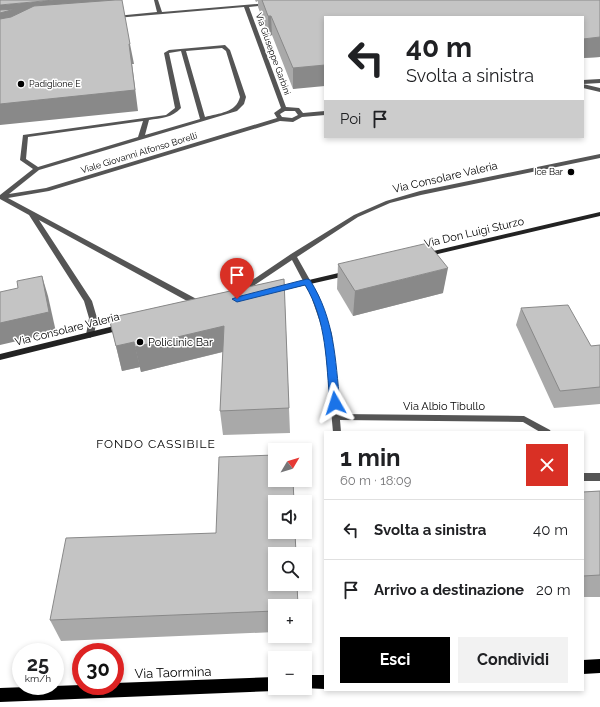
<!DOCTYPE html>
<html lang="it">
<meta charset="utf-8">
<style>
:root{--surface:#fff;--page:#f2f2f2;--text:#202124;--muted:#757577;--line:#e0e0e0;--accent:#000}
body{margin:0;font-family:Raleway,sans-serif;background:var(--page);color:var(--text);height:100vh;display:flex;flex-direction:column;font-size:15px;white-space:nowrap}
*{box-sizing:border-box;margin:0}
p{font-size:13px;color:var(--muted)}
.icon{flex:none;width:22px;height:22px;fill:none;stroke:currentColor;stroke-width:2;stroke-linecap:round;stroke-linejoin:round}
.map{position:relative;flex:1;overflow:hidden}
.side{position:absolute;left:324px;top:431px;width:260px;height:260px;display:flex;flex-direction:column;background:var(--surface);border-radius:0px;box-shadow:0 2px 6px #0003}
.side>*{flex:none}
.top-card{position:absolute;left:324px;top:16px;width:260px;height:122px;border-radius:0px;box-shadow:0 2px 6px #0003;background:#fff;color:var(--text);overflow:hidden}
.needle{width:26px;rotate:52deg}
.buttons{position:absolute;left:268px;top:443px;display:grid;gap:8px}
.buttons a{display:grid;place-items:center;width:44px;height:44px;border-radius:0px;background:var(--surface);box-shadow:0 2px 6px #0003;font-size:20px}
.speed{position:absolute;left:12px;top:643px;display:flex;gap:8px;font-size:20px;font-weight:700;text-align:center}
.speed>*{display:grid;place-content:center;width:52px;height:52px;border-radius:50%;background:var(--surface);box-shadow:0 2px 6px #0003;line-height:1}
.speed small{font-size:10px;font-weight:400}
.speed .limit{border:6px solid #d22;background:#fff;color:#111}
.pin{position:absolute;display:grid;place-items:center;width:34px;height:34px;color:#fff;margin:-41px -17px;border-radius:50% 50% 50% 0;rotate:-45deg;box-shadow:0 0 4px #0007}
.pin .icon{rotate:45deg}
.me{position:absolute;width:44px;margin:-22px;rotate:354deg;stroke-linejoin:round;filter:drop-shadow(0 0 3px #0008)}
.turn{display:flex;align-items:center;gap:14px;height:84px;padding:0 16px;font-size:18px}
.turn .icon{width:52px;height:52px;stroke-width:2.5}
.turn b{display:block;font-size:28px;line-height:34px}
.then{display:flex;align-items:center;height:38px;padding:0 16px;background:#0003;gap:8px;font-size:15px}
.round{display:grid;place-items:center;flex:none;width:42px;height:42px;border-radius:0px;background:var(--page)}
.head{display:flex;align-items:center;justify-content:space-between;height:68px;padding:0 16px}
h1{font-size:24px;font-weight:700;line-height:30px}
.action{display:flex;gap:8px;margin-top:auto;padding:8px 16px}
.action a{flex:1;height:46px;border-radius:0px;background:var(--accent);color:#fff;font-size:16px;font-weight:700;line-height:46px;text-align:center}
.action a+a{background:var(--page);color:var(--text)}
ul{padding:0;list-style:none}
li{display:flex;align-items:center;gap:12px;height:60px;padding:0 16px;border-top:1px solid var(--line)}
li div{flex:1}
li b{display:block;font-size:15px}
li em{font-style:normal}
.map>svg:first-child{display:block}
</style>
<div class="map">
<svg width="600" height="707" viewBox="0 0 600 707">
<rect width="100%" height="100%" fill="#fff"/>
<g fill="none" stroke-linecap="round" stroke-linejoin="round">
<g fill="#555" fill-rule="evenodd">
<path d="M154 0H158L162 12 269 3V5H267L249 7 286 107 299 108 303 113 325 111V115L302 117 293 122 280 121 49 191 8 198 204 303 205 305 201 308 198 307 39 220 92 301 97 318 94 335 90 338 86 335 89 318 84 301 29 215 0 199V195L33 169 20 160 23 135 166 115 175 108 164 53 169 50 225 45 230 50 246 97 244 104 237 111 39 170 9 194 46 188 277 118 274 113 281 108 244 7 116 18 114 17 116 16 157 12ZM222 48 226 51 240 97C236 113 219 113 205 117L186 51ZM181 51 200 119 145 135 149 120C161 118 172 118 181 108L169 53ZM285 111H295L298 115 292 118 282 117 280 114ZM143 121 138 137 38 167 26 159 28 137Z"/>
<path d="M600 79V83L583 84V80Z"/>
<path d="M583 84 600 88V92L583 88Z"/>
</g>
<g fill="#555" fill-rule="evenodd">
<path d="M600 154V158L421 195 390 203 358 217 297 257 319 296 332 334 340 414 524 416 550 430 551 432H540L523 422 340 420 341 432H333L324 334 311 296 292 260 240 295H237L233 293 291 254 354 215 386 201 420 191Z"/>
<rect x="583" y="473" width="17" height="8"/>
</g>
<g fill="#222" fill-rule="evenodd">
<path d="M600 212V216L425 257 422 255 425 253Z"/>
<path d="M347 271H350L351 273 350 275 275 292 271 290 275 288Z"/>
<path d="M122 324 125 325 126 327 125 329 0 360V354Z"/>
</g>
<g fill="#000" fill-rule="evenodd">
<path d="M600 659V673L583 674V660Z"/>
<path d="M305 675H325V689L302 688H305Z"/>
<path d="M275 677V688H280L275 691 0 702V688L81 685V686H115V683Z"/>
</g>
</g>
<g fill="#a9a9a9">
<path d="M255 0H600V57L583 58V17L293 89 272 35 269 36 258 7V1L256 2Z"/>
<path d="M338 264 443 293 353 316 337 289Z"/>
<path d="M284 279 289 408 290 433 223 435 220 411 223 352 141 372 140 367 122 371 109 318Z"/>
<path d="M521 308 591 346 600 345V404L554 408 516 325Z"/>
<path d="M600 491V597H583V492Z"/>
<path d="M275 606V632L61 641 50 620Z"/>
</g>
<g fill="#898989">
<path d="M54 0H122L0 34V5Z"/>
<path d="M268 16H271L272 35 269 36Z"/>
<path d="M600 37V57L583 58V39Z"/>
<path d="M129 44H130L134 64H132L138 111 0 125V104Z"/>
<path d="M325 65V86L293 89V68Z"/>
<path d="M448 268 443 293 353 316 355 291Z"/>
<path d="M42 276 48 296 56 332 0 345V323Z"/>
<path d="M224 326 226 351 141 372 135 347Z"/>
<path d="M134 342 140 367 122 371 116 346Z"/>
</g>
<g fill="#c4c4c4" stroke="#898989">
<path d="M0 0H54L0 5Z"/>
<path d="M115 0H122L130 44H129L135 90 0 104V19L11 17 34 6Z"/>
<path d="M262 0H600V37L583 39V17H325V65L293 68 271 16H268Z"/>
<path d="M15 9 0 13V10Z"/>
<path d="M428 243 448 268 355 291 338 264Z"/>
<path d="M42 276 49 312 0 323V292L18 288 17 281Z"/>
<path d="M284 279 289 408 220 411 224 326 135 347 134 342 116 346 109 318Z"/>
<path d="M568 305 591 346 600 345V387L560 391 521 308Z"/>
<path d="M275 455V480H293L294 502H275V532H295L296 554H275V584H297L298 606H275V611L50 620 66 538 216 533 219 457Z"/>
<path d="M600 491V575L583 576V492Z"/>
</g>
<path fill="#1a73e8" stroke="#114b97" d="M307 279 310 280C335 320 335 358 340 403L339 406H332L330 403C326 363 327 321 305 285L237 302 232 299 237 297Z"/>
<g fill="#000" stroke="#fff" stroke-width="1.5">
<circle cx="21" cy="84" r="4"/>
<circle cx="571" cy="172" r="4"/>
<circle cx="140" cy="342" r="4"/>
</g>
<g text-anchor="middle" stroke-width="3" stroke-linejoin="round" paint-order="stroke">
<g font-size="9" fill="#000" stroke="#fff">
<text transform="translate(273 54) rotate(70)" y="3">Via Giuseppe Garbini</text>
<text transform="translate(139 153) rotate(-17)" y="3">Viale Giovanni Alfonso Borelli</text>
</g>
<g font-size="9" fill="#000" stroke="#fff" text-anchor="start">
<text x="29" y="87">Padiglione E</text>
<text x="563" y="175" text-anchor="end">Ice Bar</text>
</g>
<g font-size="11" fill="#000" stroke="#fff">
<text transform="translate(445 177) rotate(-13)" y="4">Via Consolare Valeria</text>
<text transform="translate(474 232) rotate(-13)" y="4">Via Don Luigi Sturzo</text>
<text transform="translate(67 329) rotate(-14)" y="4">Via Consolare Valeria</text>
<text x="444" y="410">Via Albio Tibullo</text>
</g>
<g font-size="11" fill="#000" stroke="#fff" text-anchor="start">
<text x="148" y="346">Policlinic Bar</text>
</g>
<g font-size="12" letter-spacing="1" fill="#000" stroke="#fff">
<text x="156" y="448">FONDO CASSIBILE</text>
</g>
<g font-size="13" fill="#000" stroke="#fff">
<text transform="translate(173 672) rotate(-2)" y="5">Via Taormina</text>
</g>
</g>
</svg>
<div class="buttons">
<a><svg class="needle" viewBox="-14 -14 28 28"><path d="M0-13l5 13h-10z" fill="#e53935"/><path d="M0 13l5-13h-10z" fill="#757577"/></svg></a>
<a><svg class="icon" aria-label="sound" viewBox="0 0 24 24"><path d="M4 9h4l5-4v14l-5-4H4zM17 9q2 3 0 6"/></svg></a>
<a><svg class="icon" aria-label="search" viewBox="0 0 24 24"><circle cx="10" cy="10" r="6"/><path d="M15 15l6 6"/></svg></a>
<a>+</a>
<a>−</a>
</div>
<div class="speed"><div>25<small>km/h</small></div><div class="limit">30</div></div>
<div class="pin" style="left:237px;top:299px;background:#d93025"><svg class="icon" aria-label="arrive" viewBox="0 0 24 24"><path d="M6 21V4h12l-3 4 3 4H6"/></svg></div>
<svg class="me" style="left:335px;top:403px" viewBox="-20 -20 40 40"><path d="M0-17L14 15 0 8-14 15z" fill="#1a73e8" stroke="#fff" stroke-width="4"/></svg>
<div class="top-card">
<div class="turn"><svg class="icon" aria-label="left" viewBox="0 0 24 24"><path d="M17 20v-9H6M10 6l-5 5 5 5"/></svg><div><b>40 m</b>Svolta a sinistra</div></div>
<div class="then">Poi<svg class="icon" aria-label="arrive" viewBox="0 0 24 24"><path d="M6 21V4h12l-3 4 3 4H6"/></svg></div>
</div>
<section class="side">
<div class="head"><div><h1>1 min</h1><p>60 m · 18:09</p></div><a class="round" style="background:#d93025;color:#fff"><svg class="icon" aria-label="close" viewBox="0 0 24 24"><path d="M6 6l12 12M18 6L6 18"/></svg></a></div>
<ul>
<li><svg class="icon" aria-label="left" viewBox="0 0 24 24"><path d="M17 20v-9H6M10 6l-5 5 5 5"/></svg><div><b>Svolta a sinistra</b></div><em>40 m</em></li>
<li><svg class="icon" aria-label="arrive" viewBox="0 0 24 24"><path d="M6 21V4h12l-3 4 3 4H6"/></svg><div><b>Arrivo a destinazione</b></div><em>20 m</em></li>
</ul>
<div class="action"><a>Esci</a><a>Condividi</a></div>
</section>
</div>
